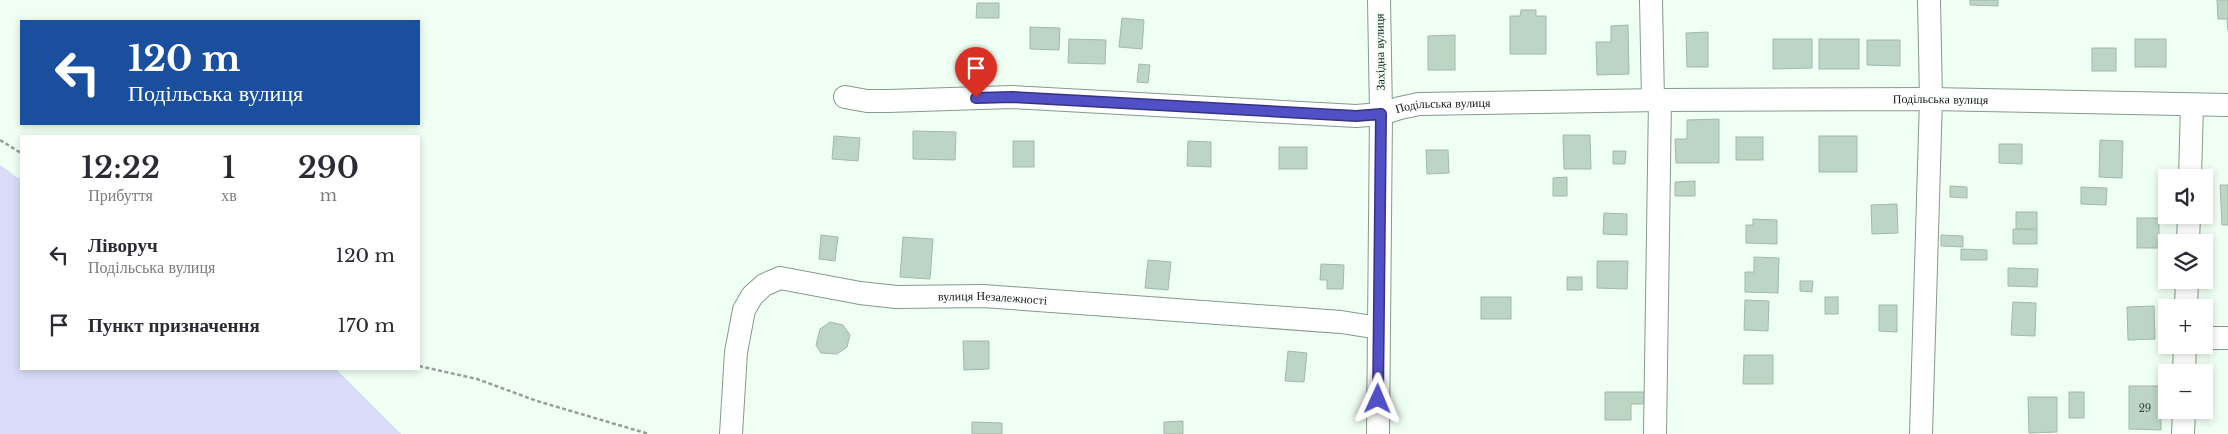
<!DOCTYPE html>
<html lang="uk">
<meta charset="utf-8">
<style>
:root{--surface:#fff;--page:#f2f2f3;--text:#2b2b33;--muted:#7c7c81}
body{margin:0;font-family:"Libre Baskerville",serif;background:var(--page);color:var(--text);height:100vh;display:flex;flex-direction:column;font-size:19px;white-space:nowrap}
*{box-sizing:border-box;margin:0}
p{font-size:16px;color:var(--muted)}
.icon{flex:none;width:28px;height:28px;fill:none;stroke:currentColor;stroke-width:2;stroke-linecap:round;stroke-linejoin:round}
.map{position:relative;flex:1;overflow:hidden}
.panel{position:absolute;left:20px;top:135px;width:400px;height:235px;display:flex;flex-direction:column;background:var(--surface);border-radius:0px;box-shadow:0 2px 8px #0003}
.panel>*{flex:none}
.guide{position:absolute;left:20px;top:20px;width:400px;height:105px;border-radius:0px;box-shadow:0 2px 8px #0003;background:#1a4fa0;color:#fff;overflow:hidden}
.controls{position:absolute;left:2158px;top:169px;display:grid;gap:10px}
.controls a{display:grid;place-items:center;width:55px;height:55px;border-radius:0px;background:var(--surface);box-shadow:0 2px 8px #0003;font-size:25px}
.pin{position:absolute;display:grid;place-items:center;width:42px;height:42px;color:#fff;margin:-51px -21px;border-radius:50% 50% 50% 0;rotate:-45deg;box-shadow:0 0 5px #0007}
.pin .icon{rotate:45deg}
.me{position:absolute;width:55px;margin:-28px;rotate:1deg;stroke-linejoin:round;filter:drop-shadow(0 0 4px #0008)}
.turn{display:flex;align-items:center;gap:18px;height:105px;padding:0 25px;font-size:22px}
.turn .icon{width:65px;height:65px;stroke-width:2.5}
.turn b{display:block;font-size:35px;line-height:42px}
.eta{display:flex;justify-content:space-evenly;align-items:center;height:85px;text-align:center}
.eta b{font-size:30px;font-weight:600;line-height:35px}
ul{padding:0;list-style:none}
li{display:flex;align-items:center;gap:15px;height:70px;padding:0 25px}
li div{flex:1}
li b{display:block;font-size:19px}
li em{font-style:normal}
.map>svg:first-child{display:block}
</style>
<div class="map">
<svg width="2228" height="434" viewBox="0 0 2228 434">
<rect width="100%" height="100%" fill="#f0fff4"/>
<path fill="#d8dcf7" d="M0 165 21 180V369H336L401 434H0Z"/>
<g fill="#bcd5c4" stroke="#a2baa9">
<path d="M1970 0H1998V6L1970 5Z"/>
<path d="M2217 0H2228V30L2227 19H2218Z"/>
<path d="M977 3H999V18H976Z"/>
<path d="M1521 10H1536V16H1546V54H1510V16H1520Z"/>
<path d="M1122 18 1144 20 1142 49 1119 47Z"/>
<path d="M1628 25 1629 74 1597 75 1596 42H1611V26Z"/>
<path d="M1030 27 1060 28 1059 50 1030 49Z"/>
<path d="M1708 32V67H1687L1686 33Z"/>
<path d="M1455 35V70H1428V36Z"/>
<path d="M1069 39 1106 40 1105 64 1068 63Z"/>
<path d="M1773 39H1812V68L1773 69Z"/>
<rect x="1819" y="39" width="40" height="30"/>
<rect x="2135" y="39" width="31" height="28"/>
<path d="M1867 40H1900V66L1867 65Z"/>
<rect x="2092" y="48" width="24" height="23"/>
<path d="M1139 64 1150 65 1148 83 1137 82Z"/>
<path d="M1719 119V163H1676L1675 139H1687V120Z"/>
<path d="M913 131 956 132 955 160 913 159Z"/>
<path d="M1563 135H1590L1591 169H1564Z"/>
<path d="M834 136 860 138 858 161 832 159Z"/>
<rect x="1819" y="136" width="38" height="36"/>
<rect x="1736" y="137" width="27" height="23"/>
<path d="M2100 140 2123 141 2122 178 2099 177Z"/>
<rect x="1013" y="141" width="21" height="26"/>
<path d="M1188 141 1211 142V167L1187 166Z"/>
<path d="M1999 144H2022V164L1999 163Z"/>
<rect x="1279" y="147" width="28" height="22"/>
<path d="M1426 150H1448L1449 173 1427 174Z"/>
<path d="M1613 151H1626L1625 164H1613Z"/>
<path d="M1567 177V196H1553V178Z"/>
<path d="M1695 181V196H1675V182Z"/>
<path d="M2220 185H2228V225H2222Z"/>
<path d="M1950 186 1967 187V198L1950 197Z"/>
<path d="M2081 187 2107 188 2106 205 2081 204Z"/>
<path d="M1897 204 1898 233 1872 234 1871 205Z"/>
<rect x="2016" y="212" width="21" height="17"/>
<path d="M1604 213 1627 214V235L1603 234Z"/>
<rect x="2137" y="218" width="22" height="30"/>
<path d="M1753 219 1777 220V244L1746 243V225H1753Z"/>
<path d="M2013 229 2037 230V244H2013Z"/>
<path d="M821 235 838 237 835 261 819 259Z"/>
<path d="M1941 235 1963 236V247L1941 246Z"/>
<path d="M903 237 933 239 930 279 900 277Z"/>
<path d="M1961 249 1987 250V260H1961Z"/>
<path d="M1754 257 1779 258 1778 293 1745 292V272H1754Z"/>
<path d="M1148 260 1171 262 1168 290 1145 288Z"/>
<path d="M1597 261H1628L1627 289 1597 288Z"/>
<path d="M1321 264 1344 265 1343 289H1327V280H1320Z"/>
<path d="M2008 268 2038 269 2037 287 2008 286Z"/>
<rect x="1567" y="277" width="15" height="13"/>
<path d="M1800 281H1813L1812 292 1800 291Z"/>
<rect x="1481" y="297" width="30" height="22"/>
<rect x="1825" y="297" width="13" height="17"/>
<path d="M1745 300 1769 301 1768 331 1744 330Z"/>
<path d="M2013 302 2036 303 2035 336 2011 335Z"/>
<path d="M1879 305H1897V332L1879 331Z"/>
<path d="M2154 306 2155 339 2128 340 2127 307Z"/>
<path d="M830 322 843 325 850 335 847 347 837 354 821 353 816 345 820 329Z"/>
<path d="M963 341H989V369L964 370Z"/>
<path d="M1288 351 1307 353 1304 382 1285 381Z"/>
<path d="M1744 355H1773V384H1743Z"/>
<path d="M2129 386H2161V430L2129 429Z"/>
<path d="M1605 392H1644L1645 404H1631V420H1605Z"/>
<rect x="2069" y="392" width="15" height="26"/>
<path d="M2028 397H2057V432L2029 433Z"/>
<path d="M1183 421V434H1164V422Z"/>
<path d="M972 422 1002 423V434H972Z"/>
</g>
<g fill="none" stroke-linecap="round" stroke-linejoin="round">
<g stroke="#849b8b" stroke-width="24">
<g id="minor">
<path d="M1651 0 1653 100"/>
<path id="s1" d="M845 97 867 101H888L1012 97 1356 116 1381 114 1400 108 1419 104 1660 100 1931 99 2228 105"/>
<path d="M2190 178 2192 105"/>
<path d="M2188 242 2189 215"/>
<path d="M2186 308 2187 280"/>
<path d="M2204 338H2228"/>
<path d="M2184 372 2185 345"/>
<path id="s2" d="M731 434 736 352 744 310 752 296 764 285 780 278 860 293 896 297 983 296 1341 322 1379 328"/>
<path d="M1378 434 1381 114 1379 0"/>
<path d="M1655 434 1660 100"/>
<path d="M1921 434 1931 99 1929 0"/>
<path d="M2183 434 2184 410"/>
</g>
</g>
<g stroke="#94a098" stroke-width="2.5" stroke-dasharray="4 2.5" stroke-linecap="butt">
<path d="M0 140 21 153"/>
<path d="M419 366 477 379 537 401 649 434"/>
</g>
<use href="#minor" stroke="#fff" stroke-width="22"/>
</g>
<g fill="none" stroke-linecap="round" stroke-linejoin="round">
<g stroke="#353481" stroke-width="12">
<path id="route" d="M976 98 1012 97 1356 116 1381 114 1378 399"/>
</g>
<use href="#route" stroke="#5250c6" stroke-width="9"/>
</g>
<g text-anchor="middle" stroke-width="4" stroke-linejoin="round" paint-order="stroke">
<g font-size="10" fill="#3d4a42">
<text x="2145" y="412">29</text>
</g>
<g font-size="12" fill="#131c16" stroke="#f0fff4">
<text transform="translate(1380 52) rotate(-91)" y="4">Західна вулиця</text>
<text dy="4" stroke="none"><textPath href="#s1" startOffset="1098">Подільська вулиця</textPath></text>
<text dy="4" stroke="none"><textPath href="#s1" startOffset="600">Подільська вулиця</textPath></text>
<text dy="4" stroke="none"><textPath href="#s2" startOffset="389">вулиця Незалежності</textPath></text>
</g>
</g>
</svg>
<div class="controls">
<a><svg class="icon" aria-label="sound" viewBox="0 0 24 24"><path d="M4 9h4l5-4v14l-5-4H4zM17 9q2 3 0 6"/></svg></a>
<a><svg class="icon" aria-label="layers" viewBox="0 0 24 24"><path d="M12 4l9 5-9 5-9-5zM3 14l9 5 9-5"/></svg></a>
<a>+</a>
<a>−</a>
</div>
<div class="pin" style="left:976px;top:98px;background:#d93025"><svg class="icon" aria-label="arrive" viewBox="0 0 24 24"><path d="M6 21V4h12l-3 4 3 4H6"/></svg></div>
<svg class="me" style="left:1378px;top:399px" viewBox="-20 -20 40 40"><path d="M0-17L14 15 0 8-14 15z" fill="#5250c6" stroke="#fff" stroke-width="4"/></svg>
<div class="guide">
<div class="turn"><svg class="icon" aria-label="left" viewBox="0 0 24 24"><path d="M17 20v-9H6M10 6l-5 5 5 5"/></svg><div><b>120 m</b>Подільська вулиця</div></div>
</div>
<section class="panel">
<div class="eta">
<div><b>12:22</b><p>Прибуття</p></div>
<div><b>1</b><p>хв</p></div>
<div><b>290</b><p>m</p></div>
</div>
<ul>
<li><svg class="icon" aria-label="left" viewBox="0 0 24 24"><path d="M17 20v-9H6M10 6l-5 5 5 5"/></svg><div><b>Ліворуч</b><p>Подільська вулиця</p></div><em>120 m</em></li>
<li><svg class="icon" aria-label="arrive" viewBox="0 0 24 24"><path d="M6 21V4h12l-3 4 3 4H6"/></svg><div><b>Пункт призначення</b></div><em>170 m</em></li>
</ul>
</section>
</div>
